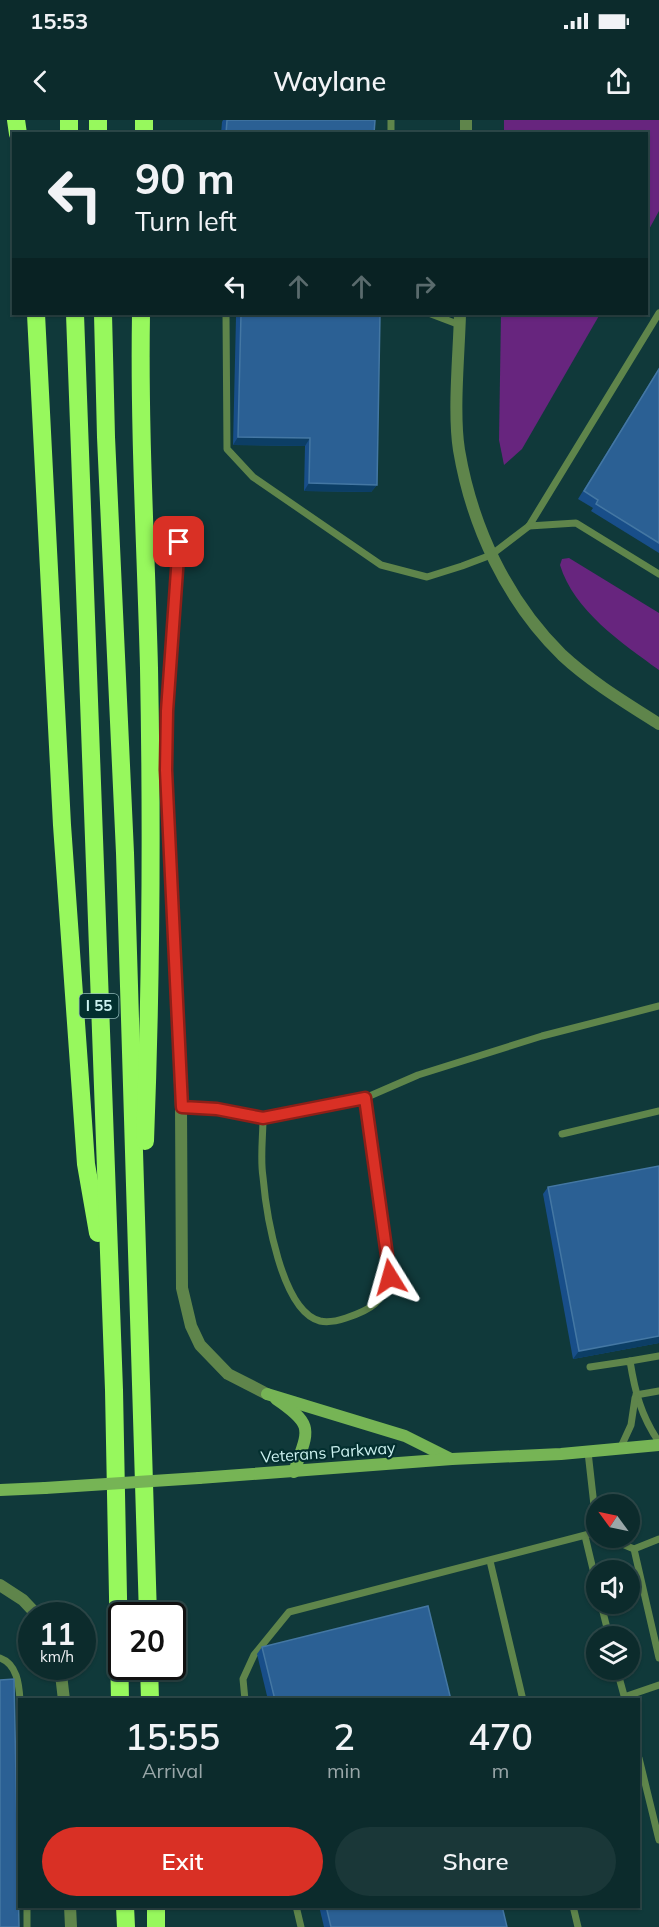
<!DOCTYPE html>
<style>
:root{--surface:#0c2b2c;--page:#1a3738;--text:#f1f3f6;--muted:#9aa7a9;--line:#2c4748;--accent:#d93025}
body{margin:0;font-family:Mulish,sans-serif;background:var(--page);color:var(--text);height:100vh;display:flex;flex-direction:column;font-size:22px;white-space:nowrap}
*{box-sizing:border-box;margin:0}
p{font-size:20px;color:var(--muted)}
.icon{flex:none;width:33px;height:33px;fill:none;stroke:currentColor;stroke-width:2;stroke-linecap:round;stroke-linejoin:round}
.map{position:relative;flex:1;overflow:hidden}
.drawer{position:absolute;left:18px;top:1578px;width:622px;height:210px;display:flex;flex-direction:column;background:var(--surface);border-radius:0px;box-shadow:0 2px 4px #0004,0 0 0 2px var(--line)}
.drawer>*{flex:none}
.banner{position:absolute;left:12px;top:12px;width:636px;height:183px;border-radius:0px;box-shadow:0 2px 4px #0004,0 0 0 2px var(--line);background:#0c2b2c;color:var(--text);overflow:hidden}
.needle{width:39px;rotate:303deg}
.controls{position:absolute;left:586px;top:1374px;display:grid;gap:12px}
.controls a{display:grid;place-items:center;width:54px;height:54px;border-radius:50%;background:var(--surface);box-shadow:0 2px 4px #0004,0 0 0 2px var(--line);font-size:30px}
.speed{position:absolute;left:18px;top:1482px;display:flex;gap:12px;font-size:30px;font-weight:700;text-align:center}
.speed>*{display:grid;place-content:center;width:78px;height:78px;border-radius:50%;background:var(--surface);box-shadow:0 2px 4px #0004,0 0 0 2px var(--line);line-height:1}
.speed small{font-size:15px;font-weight:400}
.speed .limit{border:3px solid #111;border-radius:9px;background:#fff;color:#111}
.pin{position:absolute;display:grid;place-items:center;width:51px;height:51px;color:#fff;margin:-26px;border-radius:12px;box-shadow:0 3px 9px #0006}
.me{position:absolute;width:66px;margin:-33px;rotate:352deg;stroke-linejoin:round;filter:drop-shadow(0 0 4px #0008)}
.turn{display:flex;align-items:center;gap:21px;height:126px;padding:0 24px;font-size:27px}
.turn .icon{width:78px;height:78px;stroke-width:2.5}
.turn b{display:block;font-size:42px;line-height:51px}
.lanes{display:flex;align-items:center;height:57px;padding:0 24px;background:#0003;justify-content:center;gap:30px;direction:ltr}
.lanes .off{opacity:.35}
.eta{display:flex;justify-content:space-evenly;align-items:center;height:102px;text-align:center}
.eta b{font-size:36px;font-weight:600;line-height:42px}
.primary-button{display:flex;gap:12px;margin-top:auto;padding:12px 24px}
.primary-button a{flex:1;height:69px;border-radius:36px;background:var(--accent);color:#fff;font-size:24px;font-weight:600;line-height:69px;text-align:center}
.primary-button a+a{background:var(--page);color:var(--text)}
.status{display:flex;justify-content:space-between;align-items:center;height:42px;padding:0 30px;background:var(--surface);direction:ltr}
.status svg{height:16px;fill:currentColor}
header{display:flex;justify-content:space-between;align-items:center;height:78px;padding:0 24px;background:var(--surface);font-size:27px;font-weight:600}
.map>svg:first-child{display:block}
</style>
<div class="status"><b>15:53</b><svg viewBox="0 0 49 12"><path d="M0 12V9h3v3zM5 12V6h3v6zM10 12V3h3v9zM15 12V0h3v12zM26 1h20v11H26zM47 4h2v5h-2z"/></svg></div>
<header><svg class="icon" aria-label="back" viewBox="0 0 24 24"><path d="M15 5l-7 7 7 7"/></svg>Waylane<svg class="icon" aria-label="share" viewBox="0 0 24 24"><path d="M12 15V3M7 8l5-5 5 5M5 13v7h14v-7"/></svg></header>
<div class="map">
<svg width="659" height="1807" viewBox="0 0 659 1807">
<rect width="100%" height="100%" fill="#10393a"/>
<g fill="#67257e">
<path d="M504 0H659V91L647 113 646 14 504 13Z"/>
<path d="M501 194H600L522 329 504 345 499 320Z"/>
<path d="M569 438 659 493V550C622 523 574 491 560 445L562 439Z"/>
</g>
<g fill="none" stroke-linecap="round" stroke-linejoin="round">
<g stroke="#5f854b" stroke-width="7">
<path d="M391 14V0"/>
<path d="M226 194 227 329 253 357 381 445 427 457 462 446 491 435 529 406 659 193"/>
<path d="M431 194 460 205"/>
<path d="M529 406 576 403 659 454"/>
<path d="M181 987 217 989 263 998 312 990 365 978 418 955 542 916 659 886"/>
<path d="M263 998C263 1017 260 1038 263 1057 266 1092 281 1191 320 1201 329 1203 337 1201 346 1198 373 1189 381 1183 390 1157L365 978"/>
<path d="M562 1014 659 991"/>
<path d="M630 1241 659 1236"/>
<path d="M590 1247 630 1241C635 1272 641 1296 659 1322"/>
<path d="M636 1275 659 1271"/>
<path d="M620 1329 631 1305 635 1278"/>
<path d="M585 1416 597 1466"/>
<path d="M608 1418 634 1429 659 1538"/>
<path d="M634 1429 659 1419"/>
<path d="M490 1441 523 1580"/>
<path d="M601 1484 609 1516"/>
<path d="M0 1538C17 1544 19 1564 20 1580"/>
<path d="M617 1550 625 1579"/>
<path d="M624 1577 659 1565"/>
<path d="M245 1580 243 1559 254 1535 289 1492 597 1412 588 1332"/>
<path d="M639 1638 659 1720"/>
<path d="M27 1786V1807"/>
<path d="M296 1786 301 1807"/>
<path d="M573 1786 578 1807"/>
</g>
<g stroke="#5f854b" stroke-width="12">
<path d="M179 422 167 591 166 650 181 987 182 1168 191 1206 200 1225 228 1254 267 1274"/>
<path d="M0 1465 23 1480 38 1496"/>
<path d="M60 1546 64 1580"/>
<path d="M70 1786 71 1807"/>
</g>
<g stroke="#5f854b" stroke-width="12">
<path d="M466 14V0"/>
<path d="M460 194C459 234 453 292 459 330 472 407 507 481 562 535 591 562 626 583 659 604"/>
</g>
<g stroke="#76b455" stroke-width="12">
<path d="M267 1274 405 1316 451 1339"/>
<path d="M276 1279C316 1306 308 1310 294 1352"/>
<path d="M199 1358 452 1339 561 1334 659 1325"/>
<path d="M0 1370 45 1368"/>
</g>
<g stroke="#97f85d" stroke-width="18">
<path d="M16 0 18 14"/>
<path d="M69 0V14"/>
<path d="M98 0V14"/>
<path d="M144 14V0"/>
<path d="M36 194 62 705 86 1044 98 1113"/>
<path d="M75 194 114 1270 120 1580"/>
<path d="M103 194 106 317 125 733 148 1496"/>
<path d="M141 194C139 312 146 430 149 548 152 706 151 864 145 1021"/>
<path d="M149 1546 150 1580"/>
<path d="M125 1786 126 1807"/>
<path d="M156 1786V1807"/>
</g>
<path stroke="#76b455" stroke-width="12" d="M45 1368 199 1358"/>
</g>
<g fill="#184e89">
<path d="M223 0H375L374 14H221L222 2Z"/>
<path d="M238 194H241L377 365 371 372 304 371 305 326 233 325 236 197Z"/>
<path d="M659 248V433L591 391 593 388 578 379Z"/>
<path d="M659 1046V1223L573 1239 543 1074 548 1067Z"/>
<path d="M262 1527 451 1580H268L257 1534Z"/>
<path d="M319 1786H502L507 1807H324Z"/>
</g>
<g fill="#0c3e65">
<path d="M238 317 310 318 305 326 233 325Z"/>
<path d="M309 363 377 365 371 372 304 371Z"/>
<path d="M659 1216V1223L573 1239 579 1231Z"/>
</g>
<g fill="#2b6094" stroke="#4477a3" stroke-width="1.5">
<path d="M227 0H375L374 14H226Z"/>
<path d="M241 194H380L377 365 309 363 310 318 238 317Z"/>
<path d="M659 249V423L596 384 598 380 584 371Z"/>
<path d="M659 1046V1216L579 1231 548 1067Z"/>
<path d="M428 1486 451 1580H275L262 1527Z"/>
<path d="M14 1559 19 1807H0V1560Z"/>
<path d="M326 1786H502L507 1807H331Z"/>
</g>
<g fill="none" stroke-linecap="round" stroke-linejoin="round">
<g stroke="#8d1f18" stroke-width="15">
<path id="route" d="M179 422 167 591 166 650 182 987 217 989 263 998 365 978 390 1157"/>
</g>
<use href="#route" stroke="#d93025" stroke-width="10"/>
</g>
<g text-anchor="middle" stroke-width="4.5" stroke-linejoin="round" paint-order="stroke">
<rect fill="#032f2f" stroke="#90b8b7" stroke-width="1.5" x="79.5" y="874" width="39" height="24" rx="4.5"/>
<g font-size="15" font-weight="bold" fill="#cdf2f1">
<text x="99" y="891">I 55</text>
</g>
<g font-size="16" fill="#cdf2f1" stroke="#032f2f">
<text transform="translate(328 1332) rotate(-4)" y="6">Veterans Parkway</text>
</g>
</g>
</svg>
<div class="controls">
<a><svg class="needle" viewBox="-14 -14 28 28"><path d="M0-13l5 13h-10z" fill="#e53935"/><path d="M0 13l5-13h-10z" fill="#9aa7a9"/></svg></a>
<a><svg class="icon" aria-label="sound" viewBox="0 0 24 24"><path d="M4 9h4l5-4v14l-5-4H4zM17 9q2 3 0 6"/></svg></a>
<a><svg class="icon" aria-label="layers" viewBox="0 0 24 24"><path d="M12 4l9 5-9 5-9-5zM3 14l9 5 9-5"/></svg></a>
</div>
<div class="speed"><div>11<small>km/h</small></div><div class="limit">20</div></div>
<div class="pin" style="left:179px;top:422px;background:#d93025"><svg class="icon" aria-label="arrive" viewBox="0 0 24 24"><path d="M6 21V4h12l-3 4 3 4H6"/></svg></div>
<svg class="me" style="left:390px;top:1157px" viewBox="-20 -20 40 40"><path d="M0-17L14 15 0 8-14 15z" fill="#d93025" stroke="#fff" stroke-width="4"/></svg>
<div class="banner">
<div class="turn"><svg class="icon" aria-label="left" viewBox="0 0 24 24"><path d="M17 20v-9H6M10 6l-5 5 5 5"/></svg><div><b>90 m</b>Turn left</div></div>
<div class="lanes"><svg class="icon" aria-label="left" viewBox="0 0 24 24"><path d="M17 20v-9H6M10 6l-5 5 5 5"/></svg><svg class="icon off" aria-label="ahead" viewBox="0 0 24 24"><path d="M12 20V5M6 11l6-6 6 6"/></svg><svg class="icon off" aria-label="ahead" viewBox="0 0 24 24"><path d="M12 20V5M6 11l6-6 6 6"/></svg><svg class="icon off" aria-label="right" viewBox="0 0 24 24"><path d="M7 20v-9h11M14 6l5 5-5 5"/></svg></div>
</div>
<section class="drawer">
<div class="eta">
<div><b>15:55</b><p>Arrival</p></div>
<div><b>2</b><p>min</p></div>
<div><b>470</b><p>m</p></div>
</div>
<div class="primary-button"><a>Exit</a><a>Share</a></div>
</section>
</div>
